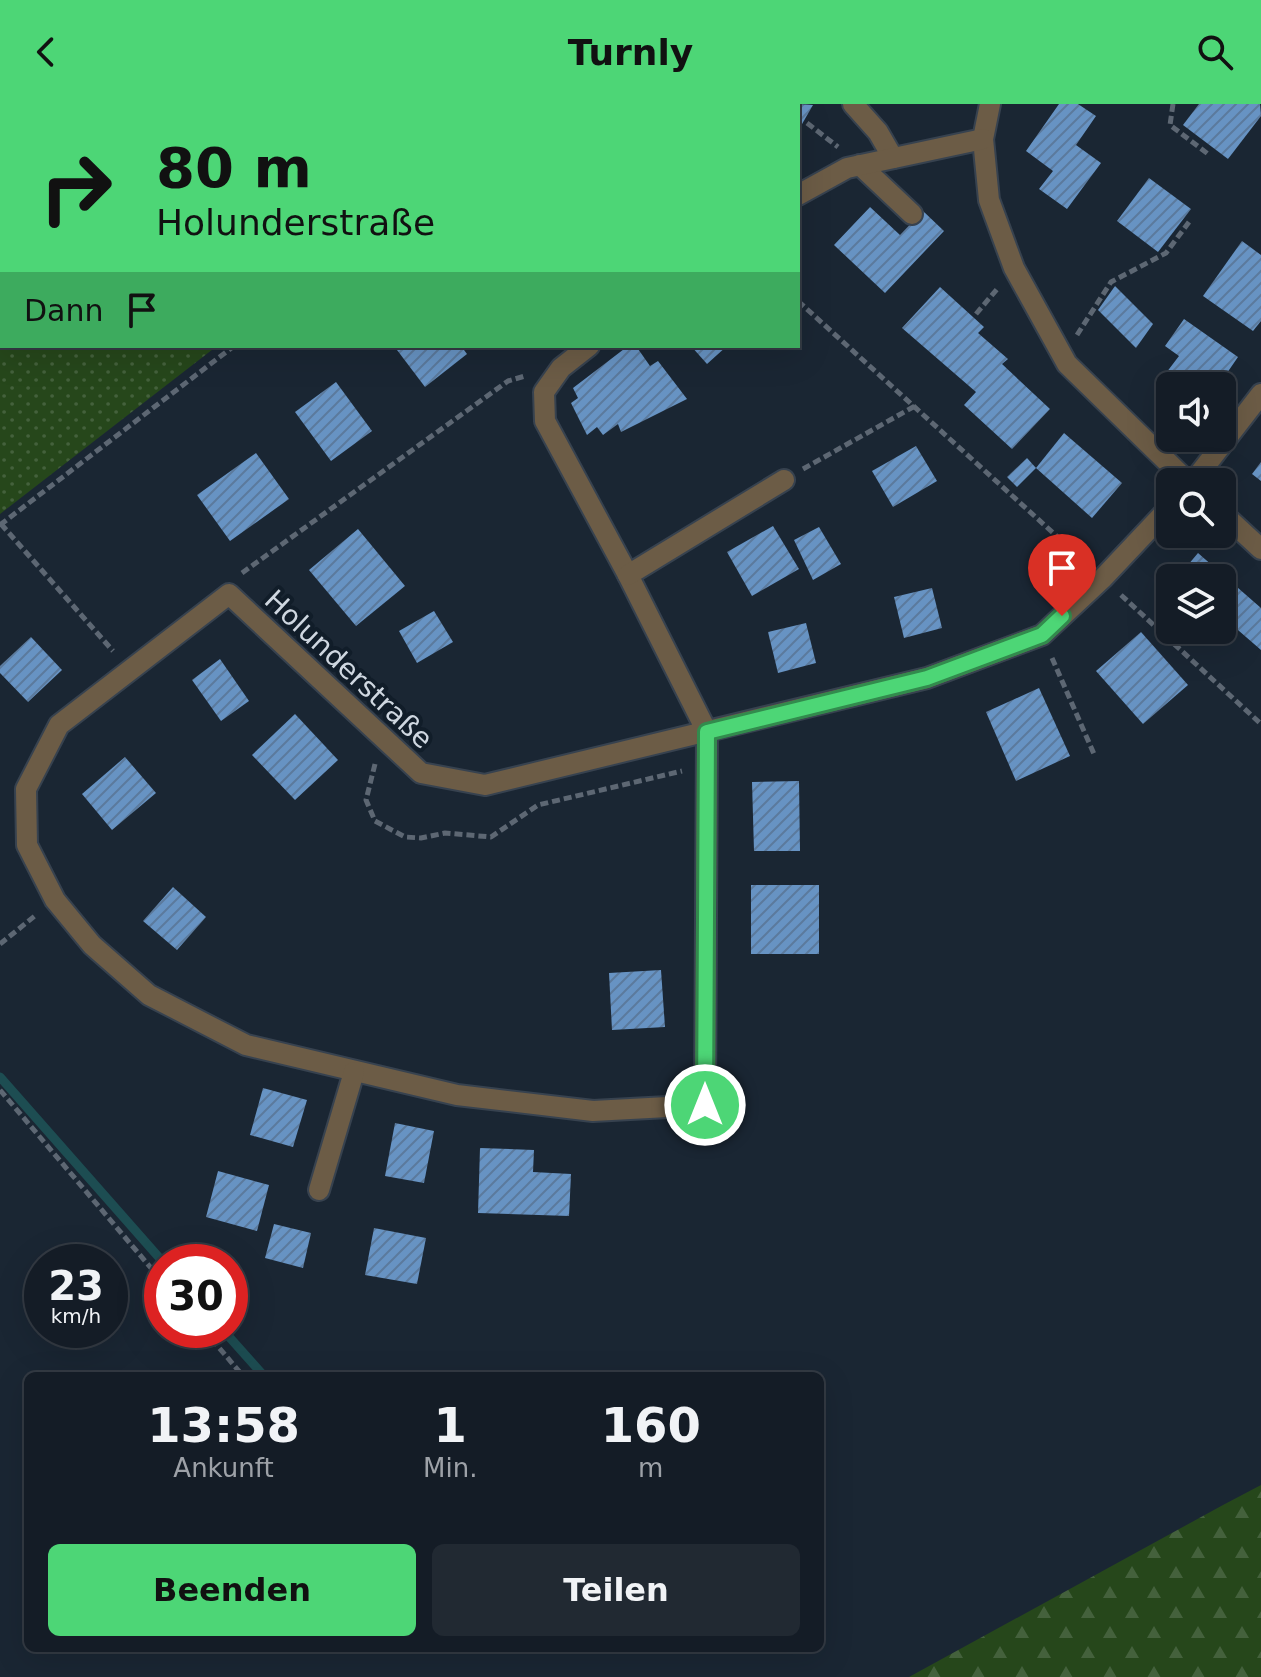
<!DOCTYPE html>
<html lang="de">
<meta charset="utf-8">
<style>
:root{--surface:#141c26;--page:#212932;--text:#f1f3f6;--muted:#9da1a7;--line:#333a43;--accent:#4dd676}
body{margin:0;font-family:"DejaVu Sans",sans-serif;background:var(--page);color:var(--text);height:100vh;display:flex;flex-direction:column;font-size:30px;white-space:nowrap}
*{box-sizing:border-box;margin:0}
p{font-size:26px;color:var(--muted)}
.icon{flex:none;width:44px;height:44px;fill:none;stroke:currentColor;stroke-width:2;stroke-linecap:round;stroke-linejoin:round}
.map{position:relative;flex:1;overflow:hidden}
.sheet{position:absolute;left:24px;top:1268px;width:800px;height:280px;display:flex;flex-direction:column;background:var(--surface);border-radius:12px;box-shadow:0 8px 32px #0002,0 0 0 2px var(--line)}
.sheet>*{flex:none}
.banner{position:absolute;left:0px;top:0px;width:800px;height:244px;box-shadow:0 8px 32px #0002,0 0 0 2px var(--line);background:#4dd676;color:#111;overflow:hidden}
.buttons{position:absolute;left:1156px;top:268px;display:grid;gap:16px}
.buttons a{display:grid;place-items:center;width:80px;height:80px;border-radius:12px;background:var(--surface);box-shadow:0 8px 32px #0002,0 0 0 2px var(--line);font-size:40px}
.speed{position:absolute;left:24px;top:1140px;display:flex;gap:16px;font-size:40px;font-weight:700;text-align:center}
.speed>*{display:grid;place-content:center;width:104px;height:104px;border-radius:50%;background:var(--surface);box-shadow:0 8px 32px #0002,0 0 0 2px var(--line);line-height:1}
.speed small{font-size:20px;font-weight:400}
.speed .limit{border:12px solid #d22;background:#fff;color:#111}
.pin{position:absolute;display:grid;place-items:center;width:68px;height:68px;color:#fff;margin:-82px -34px;border-radius:50% 50% 50% 0;rotate:-45deg;box-shadow:0 0 8px #0007}
.pin .icon{rotate:45deg}
.me{position:absolute;width:88px;margin:-44px;rotate:0deg;stroke-linejoin:round;filter:drop-shadow(0 0 6px #0008)}
.turn{display:flex;align-items:center;gap:28px;height:168px;padding:0 24px;font-size:36px}
.turn .icon{width:104px;height:104px;stroke-width:2.5}
.turn b{display:block;font-size:56px;line-height:68px}
.then{display:flex;align-items:center;height:76px;padding:0 24px;background:#0003;gap:16px;font-size:30px}
.eta{display:flex;justify-content:space-evenly;align-items:center;height:136px;text-align:center}
.eta b{font-size:48px;font-weight:700;line-height:56px}
.cta{display:flex;gap:16px;margin-top:auto;padding:16px 24px}
.cta a{flex:1;height:92px;border-radius:12px;background:var(--accent);color:#111;font-size:32px;font-weight:700;line-height:92px;text-align:center}
.cta a+a{background:var(--page);color:var(--text)}
header{display:flex;justify-content:space-between;align-items:center;height:104px;padding:0 24px;background:var(--accent);color:#111;font-size:36px;font-weight:700}
.map>svg:first-child{display:block}
</style>
<header><svg class="icon" aria-label="back" viewBox="0 0 24 24"><path d="M15 5l-7 7 7 7"/></svg>Turnly<svg class="icon" aria-label="search" viewBox="0 0 24 24"><circle cx="10" cy="10" r="6"/><path d="M15 15l6 6"/></svg></header>
<div class="map">
<svg width="1261" height="1573" viewBox="0 0 1261 1573">
<defs>
<pattern id="grass-dots" width="8" height="8" patternUnits="userSpaceOnUse" patternTransform="scale(2)"><rect width="8" height="8" fill="#26471b"/><path d="M2 2h.1M6 6h.1" fill="none" stroke="#44613c" stroke-width="1.8" stroke-linecap="round"/></pattern>
<pattern id="forest-firs" width="22" height="20" patternUnits="userSpaceOnUse" patternTransform="scale(2)"><rect width="22" height="20" fill="#26471b"/><path d="M5 1l3.5 6h-7zM16 11l3.5 6h-7z" fill="#44613c"/></pattern>
<pattern id="building-hatch" width="6" height="6" patternUnits="userSpaceOnUse" patternTransform="scale(2)"><rect width="6" height="6" fill="#6793c3"/><path d="M-1 1l2-2M0 6l6-6M5 7l2-2" fill="none" stroke="#5b7a9d"/></pattern>
</defs>
<rect width="100%" height="100%" fill="#1a2633"/>
<g fill="url(#grass-dots)">
<path d="M286 0H510L512 2H285Z"/>
<path d="M0 111 2 242H217L0 410Z"/>
</g>
<path fill="url(#forest-firs)" d="M1261 1381V1573H909L1223 1401Z"/>
<g fill="none" stroke-linecap="round" stroke-linejoin="round">
<g stroke="#1d4d52" stroke-width="9">
<path d="M0 973 163 1158"/>
<path d="M223 1226 264 1272"/>
</g>
</g>
<g fill="url(#building-hatch)">
<path d="M798 0 813 1 798 27Z"/>
<path d="M1059 0H1078L1096 12 1076 41 1101 59 1067 105 1039 85 1053 67 1026 47Z"/>
<path d="M1199 0H1260L1261 12 1228 55 1183 21Z"/>
<path d="M1149 74 1191 105 1158 148 1117 117Z"/>
<path d="M870 103 900 131 923 107 944 127 885 189 834 141Z"/>
<path d="M1242 137 1261 151V217L1253 227 1203 192Z"/>
<path d="M1115 182 1153 220 1136 244 1098 206Z"/>
<path d="M940 183 984 223 978 229 1008 255 1002 260 1050 305 1012 345 964 301 976 288 902 224Z"/>
<path d="M1184 215 1238 253 1218 282H1175L1163 273 1179 252 1165 242Z"/>
<path d="M394 242H461L467 250 425 283Z"/>
<path d="M628 242H636L650 262 658 257 687 295 621 328 618 320 603 331 597 323 587 331 571 299 578 294 573 284Z"/>
<path d="M691 242H727L707 260Z"/>
<path d="M336 278 372 327 331 357 295 308Z"/>
<path d="M1064 329 1122 379 1092 414 1036 364Z"/>
<path d="M916 342 937 377 893 403 872 367Z"/>
<path d="M256 349 289 395 230 437 197 391Z"/>
<path d="M1027 354 1036 364 1017 383 1007 373Z"/>
<path d="M1261 358V377L1252 370Z"/>
<path d="M773 422 799 465 752 492 727 448Z"/>
<path d="M819 423 841 460 813 476 794 436Z"/>
<path d="M358 425 405 482 356 522 309 466Z"/>
<path d="M1198 449 1261 504V546L1231 520 1219 534 1210 526H1222V474H1177Z"/>
<path d="M932 484 942 524 904 534 894 493Z"/>
<path d="M434 507 453 538 417 559 399 527Z"/>
<path d="M806 519 816 559 778 569 768 528Z"/>
<path d="M1141 528 1188 581 1143 620 1096 567Z"/>
<path d="M31 533 62 566 28 598 0 569V562Z"/>
<path d="M220 555 249 597 221 617 192 576Z"/>
<path d="M1039 584 1070 652 1016 677 986 608Z"/>
<path d="M295 610 338 656 295 696 252 651Z"/>
<path d="M125 653 156 689 112 726 82 690Z"/>
<path d="M799 677 800 747H754L752 678Z"/>
<rect x="751" y="781" width="68" height="69"/>
<path d="M173 783 206 813 177 846 143 817Z"/>
<path d="M661 866 665 923 612 926 609 869Z"/>
<path d="M263 984 307 996 293 1043 250 1031Z"/>
<path d="M395 1019 434 1027 424 1079 385 1072Z"/>
<path d="M480 1044 534 1046 533 1068 571 1070 569 1112 478 1109Z"/>
<path d="M218 1067 269 1081 257 1127 206 1113Z"/>
<path d="M274 1120 311 1129 303 1164 265 1154Z"/>
<path d="M374 1124 426 1134 417 1180 365 1171Z"/>
</g>
<g fill="none" stroke-linecap="round" stroke-linejoin="round">
<g stroke="#37424f" stroke-width="24">
<g id="minor">
<path d="M853 0 878 28 893 54"/>
<path d="M990 0 983 35 989 96 1014 164 1067 260 1188 378"/>
<path d="M860 61 912 110"/>
<path d="M798 91 847 64 983 35"/>
<path d="M589 242 561 264 544 288 545 317 628 471 707 628 705 1001 593 1007 457 991 246 941 149 891 92 841 55 796 27 741 26 685 59 621 229 490 421 669 485 681 927 574 1042 531 1103 474 1170 403"/>
<path d="M1193 378 1261 290"/>
<path d="M1222 409 1261 445"/>
<path d="M628 471 784 376"/>
<path d="M319 1086 354 968"/>
</g>
</g>
<g stroke="#5d6773" stroke-width="5" stroke-dasharray="8 4" stroke-linecap="butt">
<path d="M628 0 629 2"/>
<path d="M1173 0 1170 21 1208 50"/>
<path d="M534 2 536 0"/>
<path d="M807 19 838 43"/>
<path d="M798 197 1084 457"/>
<path d="M976 210 998 184"/>
<path d="M1077 231 1111 178 1166 149 1189 118"/>
<path d="M803 365 915 302"/>
<path d="M1 420 113 547"/>
<path d="M0 421 234 242"/>
<path d="M242 469 508 277 525 272"/>
<path d="M1121 491 1261 620"/>
<path d="M1052 554 1094 650"/>
<path d="M375 660 366 696 375 717 405 733 421 734 445 729 491 733 538 701 682 667"/>
<path d="M0 840 36 811"/>
<path d="M0 986 162 1177"/>
<path d="M204 1226 243 1272"/>
</g>
<use href="#minor" stroke="#6c5c46" stroke-width="20"/>
</g>
<g fill="none" stroke-linecap="round" stroke-linejoin="round">
<g stroke="#328b4d" stroke-width="20">
<path id="route" d="M705 1001 707 628 927 574 1042 531 1062 512"/>
</g>
<use href="#route" stroke="#4dd676" stroke-width="14"/>
</g>
<g text-anchor="middle" stroke-width="8" stroke-linejoin="round" paint-order="stroke">
<g font-size="28" fill="#cfd7e0" stroke="#111d29">
<text transform="translate(349 565) rotate(43)" y="10">Holunderstraße</text>
</g>
</g>
</svg>
<div class="buttons">
<a><svg class="icon" aria-label="sound" viewBox="0 0 24 24"><path d="M4 9h4l5-4v14l-5-4H4zM17 9q2 3 0 6"/></svg></a>
<a><svg class="icon" aria-label="search" viewBox="0 0 24 24"><circle cx="10" cy="10" r="6"/><path d="M15 15l6 6"/></svg></a>
<a><svg class="icon" aria-label="layers" viewBox="0 0 24 24"><path d="M12 4l9 5-9 5-9-5zM3 14l9 5 9-5"/></svg></a>
</div>
<div class="speed"><div>23<small>km/h</small></div><div class="limit">30</div></div>
<div class="pin" style="left:1062px;top:512px;background:#d93025"><svg class="icon" aria-label="arrive" viewBox="0 0 24 24"><path d="M6 21V4h12l-3 4 3 4H6"/></svg></div>
<svg class="me" style="left:705px;top:1001px" viewBox="-20 -20 40 40"><circle r="17" fill="#4dd676" stroke="#fff" stroke-width="3"/><path d="M0-11L8 9 0 5-8 9z" fill="#fff"/></svg>
<div class="banner">
<div class="turn"><svg class="icon" aria-label="right" viewBox="0 0 24 24"><path d="M7 20v-9h11M14 6l5 5-5 5"/></svg><div><b>80 m</b>Holunderstraße</div></div>
<div class="then">Dann<svg class="icon" aria-label="arrive" viewBox="0 0 24 24"><path d="M6 21V4h12l-3 4 3 4H6"/></svg></div>
</div>
<section class="sheet">
<div class="eta">
<div><b>13:58</b><p>Ankunft</p></div>
<div><b>1</b><p>Min.</p></div>
<div><b>160</b><p>m</p></div>
</div>
<div class="cta"><a>Beenden</a><a>Teilen</a></div>
</section>
</div>
